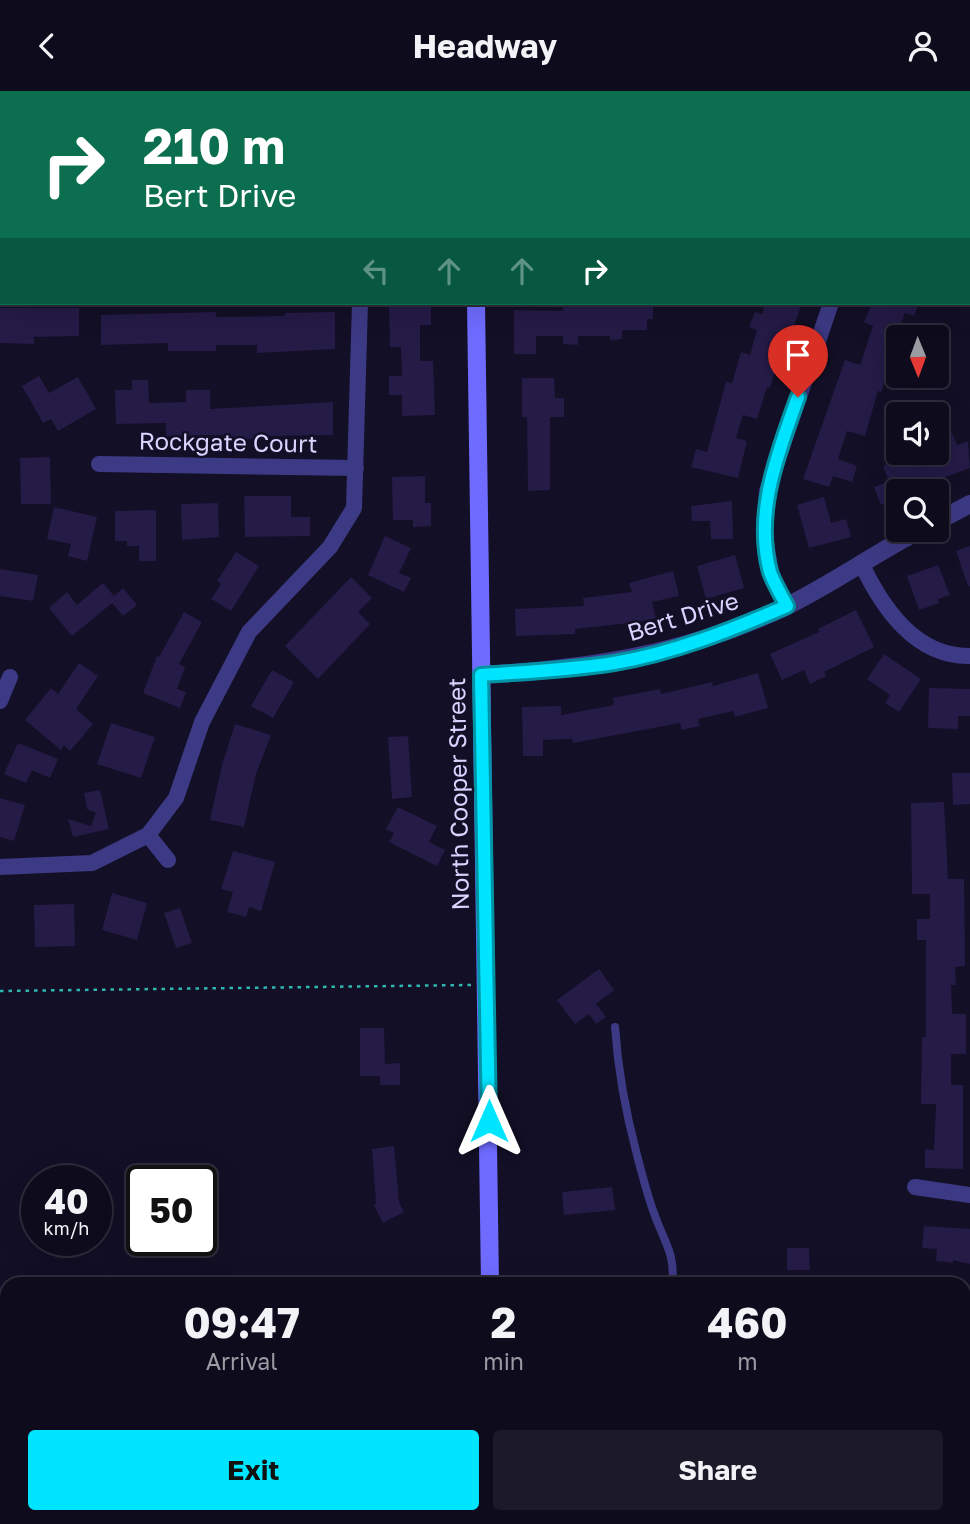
<!DOCTYPE html>
<style>
:root{--surface:#0e0b1c;--page:#1c1929;--text:#f1f3f6;--muted:#9b9ba3;--line:#2e2b3b;--accent:#00e5ff}
body{margin:0;font-family:"Golos Text",sans-serif;background:var(--page);color:var(--text);height:100vh;display:flex;flex-direction:column;font-size:26px;white-space:nowrap}
*{box-sizing:border-box;margin:0}
p{font-size:23px;color:var(--muted)}
.icon{flex:none;width:38px;height:38px;fill:none;stroke:currentColor;stroke-width:2;stroke-linecap:round;stroke-linejoin:round}
.map{position:relative;flex:1;overflow:hidden}
.drawer{position:absolute;left:0px;top:1186px;width:971px;height:247px;display:flex;flex-direction:column;background:var(--surface);border-radius:21px 21px 0 0;box-shadow:0 7px 28px #0002,0 0 0 2px var(--line)}
.drawer>*{flex:none}
.guide{position:absolute;left:0px;top:0px;width:971px;height:214px;box-shadow:0 7px 28px #0002,0 0 0 2px var(--line);background:#0b6e4f;color:#fff;overflow:hidden}
.needle{width:46px;rotate:179deg}
.controls{position:absolute;left:886px;top:234px;display:grid;gap:14px}
.controls a{display:grid;place-items:center;width:63px;height:63px;border-radius:7px;background:var(--surface);box-shadow:0 7px 28px #0002,0 0 0 2px var(--line);font-size:35px}
.speed{position:absolute;left:21px;top:1074px;display:flex;gap:14px;font-size:35px;font-weight:700;text-align:center}
.speed>*{display:grid;place-content:center;width:91px;height:91px;border-radius:50%;background:var(--surface);box-shadow:0 7px 28px #0002,0 0 0 2px var(--line);line-height:1}
.speed small{font-size:18px;font-weight:400}
.speed .limit{border:4px solid #111;border-radius:10px;background:#fff;color:#111}
.pin{position:absolute;display:grid;place-items:center;width:60px;height:60px;color:#fff;margin:-72px -30px;border-radius:50% 50% 50% 0;rotate:-45deg;box-shadow:0 0 7px #0007}
.pin .icon{rotate:45deg}
.me{position:absolute;width:77px;margin:-38px;rotate:0deg;stroke-linejoin:round;filter:drop-shadow(0 0 5px #0008)}
.turn{display:flex;align-items:center;gap:24px;height:147px;padding:0 28px;font-size:32px}
.turn .icon{width:91px;height:91px;stroke-width:2.5}
.turn b{display:block;font-size:49px;line-height:60px}
.lanes{display:flex;align-items:center;height:66px;padding:0 28px;background:#0003;justify-content:center;gap:35px;direction:ltr}
.lanes .off{opacity:.35}
.eta{display:flex;justify-content:space-evenly;align-items:center;height:119px;text-align:center}
.eta b{font-size:42px;font-weight:700;line-height:49px}
.action{display:flex;gap:14px;margin-top:auto;padding:14px 28px}
.action a{flex:1;height:80px;border-radius:7px;background:var(--accent);color:#111;font-size:28px;font-weight:700;line-height:80px;text-align:center}
.action a+a{background:var(--page);color:var(--text)}
header{display:flex;justify-content:space-between;align-items:center;height:91px;padding:0 28px;background:var(--surface);font-size:32px;font-weight:700}
.map>svg:first-child{display:block}
</style>
<header><svg class="icon" aria-label="back" viewBox="0 0 24 24"><path d="M15 5l-7 7 7 7"/></svg>Headway<svg class="icon" aria-label="person" viewBox="0 0 24 24"><circle cx="12" cy="8" r="4"/><path d="M4 21q1-7 8-7t8 7"/></svg></header>
<div class="map">
<svg width="970" height="1433" viewBox="0 0 970 1433">
<rect width="100%" height="100%" fill="#130f26"/>
<path fill="#12302f" d="M0 0H260V2H2L0 85Z"/>
<g fill="#241b47">
<path d="M610 212H653V228H647V239H622V248L610 249V245H578V254L563 253V245H536V263H514V219L563 220V215L610 216Z"/>
<path d="M766 212H802L789 249 784 248 770 297 767 296 757 328 743 324 736 347 747 350 738 387 691 376 696 358 707 361 726 291 732 292 741 261 750 264 757 239 749 236 755 221 762 223Z"/>
<path d="M872 212H919L914 225 905 222 891 257 896 259 881 301 878 300 865 345 847 340 838 368 857 375 852 391 833 385 829 396 803 388 845 269 860 274 873 235 864 231Z"/>
<path d="M389 215H431V234H420V270H433L435 324 402 325V304H389V285H402L401 256H390Z"/>
<path d="M0 217H79V245L34 246V253L0 252Z"/>
<path d="M216 221V226L285 225V222L335 221V258L257 262V254H216V260H168V252L101 254V224Z"/>
<path d="M39 285 49 302 78 286 96 318 58 340 51 328 43 332 22 295Z"/>
<path d="M522 287H554L555 307H564V326H550V399L528 400 527 326H522Z"/>
<path d="M132 289H148L149 312 186 311V299H210V318L333 311V344L265 345V347L226 349V344L166 345V332L116 333 115 299H132Z"/>
<path d="M952 342 957 354 968 350 970 377 930 392 931 396 919 401H898V408L881 414 874 396 889 390 883 375 917 362H936V347Z"/>
<path d="M50 366 51 413H21L20 367Z"/>
<path d="M425 385V412H431V435L413 436V429H393L392 386Z"/>
<path d="M244 405H291V426H310V445L245 446Z"/>
<path d="M824 406 831 432 846 428 851 446 809 457 797 414Z"/>
<path d="M732 410 733 448H711L710 430H692L691 415Z"/>
<path d="M218 412 219 446 182 449 181 413Z"/>
<path d="M54 416 97 426 87 470 68 465 71 453 47 448Z"/>
<path d="M156 419V470H139V455H127V450H115V420Z"/>
<path d="M385 445 411 457 399 482 411 487 404 501 368 484Z"/>
<path d="M970 455V495H968L956 460Z"/>
<path d="M236 461 259 475 231 520 211 508 221 493 217 490Z"/>
<path d="M735 464 744 497 706 508 697 475Z"/>
<path d="M938 474 950 504 938 508 939 512 919 519 907 485Z"/>
<path d="M0 478 38 484 33 510 0 505Z"/>
<path d="M673 480 679 505 652 511 656 527 638 531 575 538V543L516 545 515 518 584 515 583 507 632 501 629 492Z"/>
<path d="M351 486 372 507 358 521 370 533 318 588 285 555Z"/>
<path d="M103 492 114 505 123 497 137 514 123 525 112 512 72 545 49 517 67 501 77 514Z"/>
<path d="M856 519 874 556 824 581 826 585 810 593 804 579 782 589 770 563 819 541 818 538Z"/>
<path d="M184 521 202 531 179 573 185 576 177 598 186 601 180 617 143 602 157 565 159 566Z"/>
<path d="M884 563 921 588 899 621 885 612 890 604 867 588Z"/>
<path d="M79 572 98 585 76 618 93 633 70 660 64 654 61 659 25 629 51 597 58 603Z"/>
<path d="M272 579 294 591 273 627 251 615Z"/>
<path d="M758 582 768 617 735 626 733 620 698 628 700 635 682 639 680 632 573 652 572 648 543 649V665H523L522 616 561 615V624L614 614 613 607 660 598 661 603 712 591 713 595Z"/>
<path d="M929 597 970 598V625H958V638L928 637Z"/>
<path d="M111 632 155 646 141 687 97 673Z"/>
<path d="M235 633 271 644 256 683 244 736 210 729 222 674Z"/>
<path d="M408 645 412 706 392 708 388 646Z"/>
<path d="M18 652 58 668 50 687 32 679 26 692 4 683Z"/>
<path d="M952 682H970V713L953 714Z"/>
<path d="M100 699 109 738 73 746 68 728 91 735 96 722 87 718 84 702Z"/>
<path d="M0 707 25 714 14 750 0 746Z"/>
<path d="M944 711 948 788H964L965 875 955 876 956 894H951L952 923H966V963H951V994H963V1078L925 1077V1058L934 1059 936 1013H921L922 946H926V849H917V828H930V803H912L911 712Z"/>
<path d="M398 716 437 735 429 751 445 759 437 775 389 751 394 742 386 738Z"/>
<path d="M233 760 275 771 261 820 249 816 246 826 227 821 233 801 221 798Z"/>
<path d="M112 802 147 812 137 849 102 839Z"/>
<path d="M74 813 75 855 35 856 34 814Z"/>
<path d="M180 817 192 852 176 857 164 822Z"/>
<path d="M599 878 614 899 596 913 606 926 596 933 589 923 575 933 557 909Z"/>
<path d="M360 937H384L385 973 400 972V994H380V985H360Z"/>
<path d="M394 1055 399 1111 404 1121 383 1132 374 1114 376 1112 372 1058Z"/>
<path d="M612 1096 615 1119 564 1124 562 1101Z"/>
<path d="M924 1135 970 1138V1173L953 1169V1172L936 1170 937 1158 922 1157Z"/>
<path d="M787 1157H809L810 1179H787Z"/>
</g>
<g fill="none" stroke-linecap="round" stroke-linejoin="round">
<g stroke="#2fb8b0" stroke-width="2.5" stroke-dasharray="3.5 5" stroke-linecap="butt">
<path d="M129 0 130 2"/>
<path d="M0 76H2"/>
<path d="M0 900 471 894"/>
</g>
<g stroke="#3d3a85" stroke-width="8">
<path d="M615 936C618 979 626 1023 637 1064 642 1083 647 1103 654 1122 663 1149 676 1162 672 1194"/>
<path d="M848 1426 850 1433"/>
<path d="M632 1433 634 1426"/>
</g>
<g stroke="#3d3a85" stroke-width="16">
<path d="M351 0 353 2"/>
<path d="M385 0H425"/>
<path d="M906 2V0"/>
<path d="M99 373 356 377"/>
<path d="M861 472C882 516 915 566 970 565"/>
<path d="M787 515 771 482 764 439 767 400 831 212"/>
<path d="M0 610 10 586"/>
<path d="M148 744 168 769"/>
<path d="M0 776 92 772 148 744 176 707 202 631 249 541 330 456 354 417 360 212"/>
<path d="M915 1096 970 1104"/>
</g>
<g stroke="#3d3a85" stroke-width="18">
<path d="M0 186H2"/>
<path d="M936 431 970 413"/>
<path d="M481 584C589 578 686 563 785 516 832 493 874 463 920 439"/>
<path d="M0 1287 7 1290"/>
</g>
<g stroke="#6f6bff" stroke-width="18">
<path d="M474 0V2"/>
<path d="M476 212 490 1194"/>
<path d="M492 1426V1433"/>
</g>
</g>
<g fill="none" stroke-linecap="round" stroke-linejoin="round">
<g stroke="#0095a6" stroke-width="18">
<path id="route" d="M489 1030 481 584C525 581 570 579 614 572 674 562 731 539 787 515 781 504 774 492 770 481 754 421 778 362 798 306"/>
</g>
<use href="#route" stroke="#00e5ff" stroke-width="12"/>
</g>
<g text-anchor="middle" stroke-width="5" stroke-linejoin="round" paint-order="stroke">
<g font-size="24" fill="#d9d4ff" stroke="#130f26">
<text transform="translate(228 352) rotate(1)" y="8">Rockgate Court</text>
<text transform="translate(683 526) rotate(-17)" y="8">Bert Drive</text>
<text transform="translate(459 703) rotate(-91)" y="8">North Cooper Street</text>
</g>
</g>
</svg>
<div class="controls">
<a><svg class="needle" viewBox="-14 -14 28 28"><path d="M0-13l5 13h-10z" fill="#e53935"/><path d="M0 13l5-13h-10z" fill="#9b9ba3"/></svg></a>
<a><svg class="icon" aria-label="sound" viewBox="0 0 24 24"><path d="M4 9h4l5-4v14l-5-4H4zM17 9q2 3 0 6"/></svg></a>
<a><svg class="icon" aria-label="search" viewBox="0 0 24 24"><circle cx="10" cy="10" r="6"/><path d="M15 15l6 6"/></svg></a>
</div>
<div class="speed"><div>40<small>km/h</small></div><div class="limit">50</div></div>
<div class="pin" style="left:798px;top:306px;background:#d93025"><svg class="icon" aria-label="arrive" viewBox="0 0 24 24"><path d="M6 21V4h12l-3 4 3 4H6"/></svg></div>
<svg class="me" style="left:489px;top:1030px" viewBox="-20 -20 40 40"><path d="M0-17L14 15 0 8-14 15z" fill="#00e5ff" stroke="#fff" stroke-width="4"/></svg>
<div class="guide">
<div class="turn"><svg class="icon" aria-label="right" viewBox="0 0 24 24"><path d="M7 20v-9h11M14 6l5 5-5 5"/></svg><div><b>210 m</b>Bert Drive</div></div>
<div class="lanes"><svg class="icon off" aria-label="left" viewBox="0 0 24 24"><path d="M17 20v-9H6M10 6l-5 5 5 5"/></svg><svg class="icon off" aria-label="ahead" viewBox="0 0 24 24"><path d="M12 20V5M6 11l6-6 6 6"/></svg><svg class="icon off" aria-label="ahead" viewBox="0 0 24 24"><path d="M12 20V5M6 11l6-6 6 6"/></svg><svg class="icon" aria-label="right" viewBox="0 0 24 24"><path d="M7 20v-9h11M14 6l5 5-5 5"/></svg></div>
</div>
<section class="drawer">
<div class="eta">
<div><b>09:47</b><p>Arrival</p></div>
<div><b>2</b><p>min</p></div>
<div><b>460</b><p>m</p></div>
</div>
<div class="action"><a>Exit</a><a>Share</a></div>
</section>
</div>
